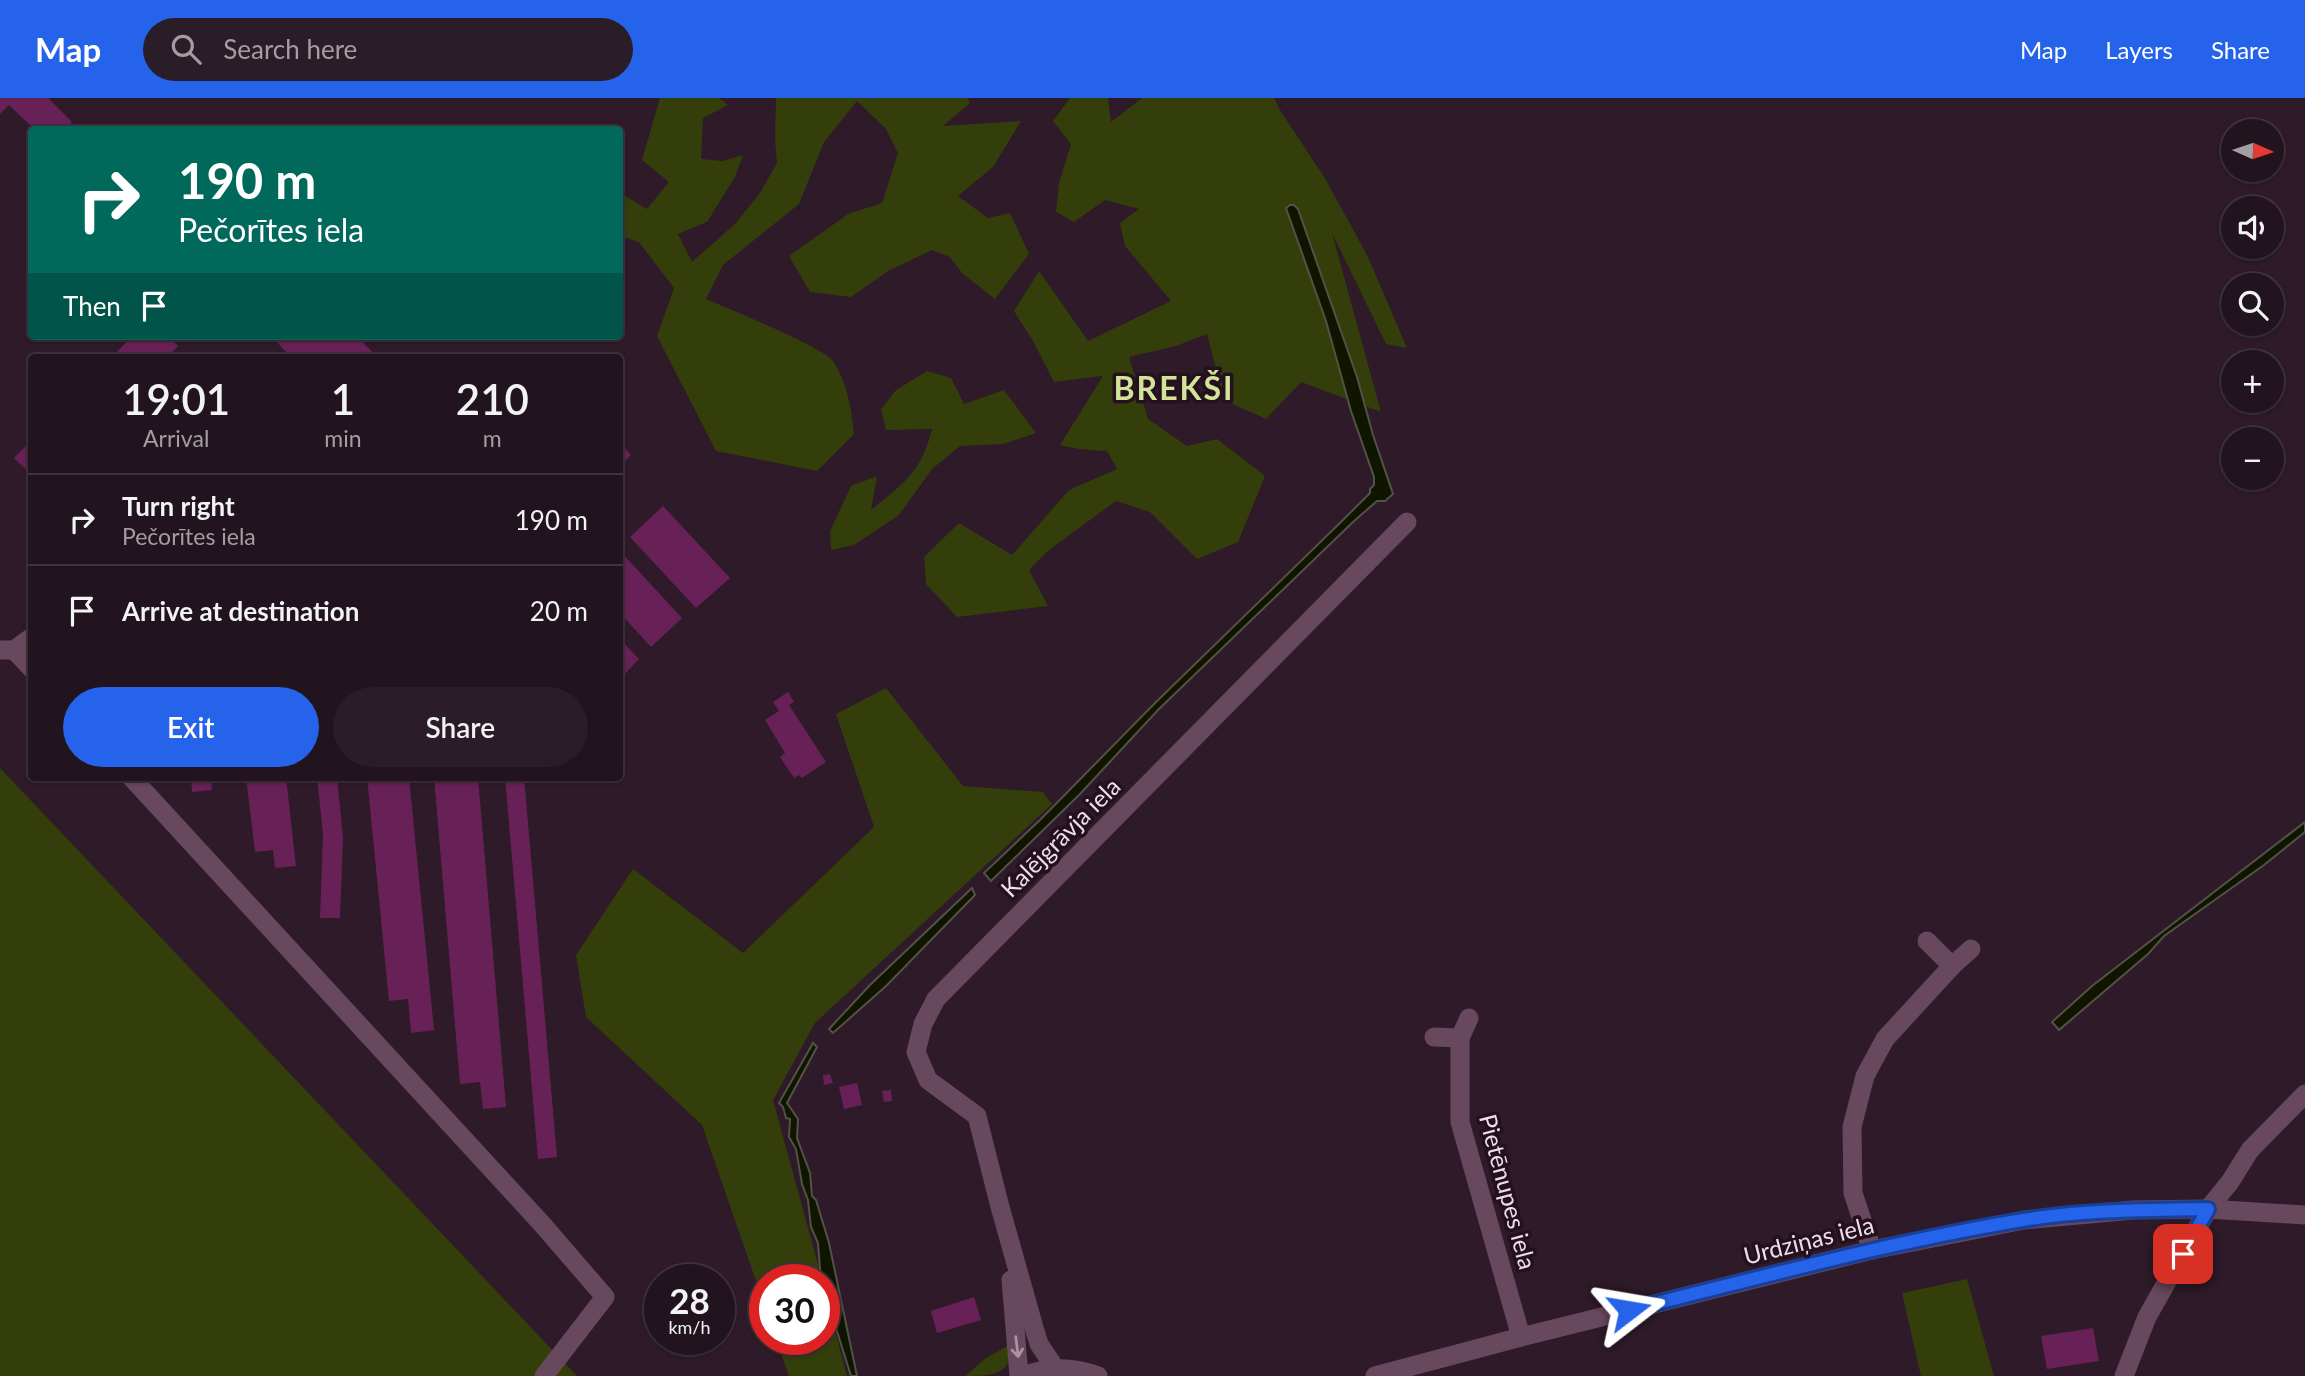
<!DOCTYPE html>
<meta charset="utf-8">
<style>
:root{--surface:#22141e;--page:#2a1d27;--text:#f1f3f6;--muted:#a29ea4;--line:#3f333c;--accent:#2563eb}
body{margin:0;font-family:Lato,sans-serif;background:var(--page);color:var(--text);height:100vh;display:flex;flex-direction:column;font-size:26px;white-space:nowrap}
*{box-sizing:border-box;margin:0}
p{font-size:23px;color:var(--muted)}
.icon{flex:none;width:38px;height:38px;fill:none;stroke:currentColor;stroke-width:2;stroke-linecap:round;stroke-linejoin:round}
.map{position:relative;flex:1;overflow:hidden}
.panel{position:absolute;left:28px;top:256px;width:595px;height:427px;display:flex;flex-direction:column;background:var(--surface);border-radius:7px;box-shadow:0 2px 5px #0004,0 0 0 2px var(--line)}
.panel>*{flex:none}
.top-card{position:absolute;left:28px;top:28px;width:595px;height:214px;border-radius:7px;box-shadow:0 2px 5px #0004,0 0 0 2px var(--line);background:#00695c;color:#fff;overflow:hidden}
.needle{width:46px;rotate:93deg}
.buttons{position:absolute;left:2221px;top:21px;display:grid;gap:14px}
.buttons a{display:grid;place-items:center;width:63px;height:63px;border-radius:50%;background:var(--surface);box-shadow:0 2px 5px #0004,0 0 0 2px var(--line);font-size:35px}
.speed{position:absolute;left:644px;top:1166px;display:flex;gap:14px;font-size:35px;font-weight:700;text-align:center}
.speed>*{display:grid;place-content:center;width:91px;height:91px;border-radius:50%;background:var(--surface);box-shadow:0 2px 5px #0004,0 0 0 2px var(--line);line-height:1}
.speed small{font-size:18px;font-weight:400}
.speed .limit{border:10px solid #d22;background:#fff;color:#111}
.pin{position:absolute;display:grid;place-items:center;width:60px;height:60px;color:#fff;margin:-30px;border-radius:14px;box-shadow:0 4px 10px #0006}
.me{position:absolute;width:77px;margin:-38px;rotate:76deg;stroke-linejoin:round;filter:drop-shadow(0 0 5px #0008)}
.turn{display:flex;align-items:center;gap:24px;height:147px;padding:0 35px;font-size:32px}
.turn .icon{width:91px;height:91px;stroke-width:2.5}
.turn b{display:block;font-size:49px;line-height:60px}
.then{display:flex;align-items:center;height:66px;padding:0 35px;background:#0003;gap:14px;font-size:26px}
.eta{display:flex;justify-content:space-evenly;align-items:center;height:119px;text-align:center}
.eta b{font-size:42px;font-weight:600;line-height:49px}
.button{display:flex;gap:14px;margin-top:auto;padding:14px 35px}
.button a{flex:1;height:80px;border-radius:42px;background:var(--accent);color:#fff;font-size:28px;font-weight:600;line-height:80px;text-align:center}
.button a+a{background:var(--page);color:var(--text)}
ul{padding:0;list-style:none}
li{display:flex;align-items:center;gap:21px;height:91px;padding:0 35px;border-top:2px solid var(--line)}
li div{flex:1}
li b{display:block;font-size:26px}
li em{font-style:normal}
header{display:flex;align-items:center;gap:42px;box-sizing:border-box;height:98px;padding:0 35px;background:var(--accent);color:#fff}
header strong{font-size:33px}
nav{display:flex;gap:38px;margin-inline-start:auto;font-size:24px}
.search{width:490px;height:63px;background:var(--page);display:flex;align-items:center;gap:18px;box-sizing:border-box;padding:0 24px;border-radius:38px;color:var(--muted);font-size:26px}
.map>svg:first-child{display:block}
</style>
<header>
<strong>Map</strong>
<div class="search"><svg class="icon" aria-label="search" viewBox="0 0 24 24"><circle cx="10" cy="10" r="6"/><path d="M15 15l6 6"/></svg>Search here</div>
<nav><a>Map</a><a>Layers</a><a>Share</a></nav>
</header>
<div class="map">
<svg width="2305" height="1278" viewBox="0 0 2305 1278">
<rect width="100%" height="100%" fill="#2e1a28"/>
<g fill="#343e0a">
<path d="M660 0H719L728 7 703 20 701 61 723 63 743 57 735 79 707 124 678 136 692 164 735 126 760 95 777 65 775 42 776 0H967L970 5 943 28 1021 23 993 69 958 98 988 120 1010 115 1029 156 995 201 962 175 950 159 932 152 888 173 851 199 810 194 789 158 848 116 882 105 898 55 886 31 857 3 824 44 799 106 723 167 706 201C727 210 823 249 833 263 848 286 851 310 854 336L817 373 716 353 657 238 674 190 639 144 620 138V95L647 111 669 84 642 62Z"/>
<path d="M1070 0H1108L1111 24 1142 0H1274L1280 12 1326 82 1368 159 1407 250 1386 246 1332 135 1381 314 1301 284 1266 321 1224 302 1207 236 1176 248 1129 259 1148 321 1187 348 1217 341 1265 378 1238 444 1197 461 1150 414 1116 403 1049 452 1029 472 1048 508 957 519 926 486 924 459 959 425 1012 457 1069 392 1117 371 1107 353 1079 351 1060 347 1103 278 1054 284 1033 243 1014 213 1039 173 1088 243 1171 203 1125 148 1120 125 1139 111 1105 102 1074 124 1056 114 1059 85 1071 46 1053 23Z"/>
<path d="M927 273 951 280 964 306 1004 292 1036 335 1003 346 960 348 932 371 899 417 854 447 831 452 830 433 851 388 877 378 871 412C904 385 921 375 932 331L886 332 881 311 896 292Z"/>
<path d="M886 590 963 688 1043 694 1052 706 815 925 773 1002 822 1181H765V1209L702 1027 586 919 576 857 633 771 743 855 874 729 836 616Z"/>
<path d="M0 670 577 1278H0Z"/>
<path d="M1967 1181 1994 1278H1921L1902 1195Z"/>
<path d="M824 1191 847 1278H789L776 1241H824Z"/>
<path d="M1011 1246C1013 1278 990 1278 965 1278L986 1260Z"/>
</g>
<g fill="#101500" stroke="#525246" stroke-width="2">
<path d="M1290 107H1294L1298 111 1357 279 1373 337 1393 396 1385 403H1377L1353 424 1158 612 1080 696 991 783 984 775 1041 721 1155 605 1345 420 1370 395V391L1374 387V379L1351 313 1326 223 1286 110Z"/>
<path d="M2305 724V734L2264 767 2164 838 2148 856 2059 932 2052 924 2092 888Z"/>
<path d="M972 790 975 797 886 888 833 935 829 931 870 887Z"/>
<path d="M813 945 817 949 787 1005 798 1021 797 1040 810 1075 812 1098 816 1102 829 1145 857 1278H851L836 1230 833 1207 820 1171 818 1145 811 1129 808 1102 802 1086 796 1051 789 1039 790 1021 786 1020 783 1009 779 1005Z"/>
</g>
<g fill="#682156">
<path d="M0 0H48L72 24 64 32H35L9 7 0 16Z"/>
<path d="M132 238H168L178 248 167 259H112Z"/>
<path d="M271 238H357L377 259H291Z"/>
<path d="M32 342V377L14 360Z"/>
<path d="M620 344 631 357 620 367Z"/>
<path d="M663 408 730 480 696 510 630 439Z"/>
<path d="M620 453 682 520 651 549 620 515Z"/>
<path d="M620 541 639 561 620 581Z"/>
<path d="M788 594 794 604 789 607 826 664 802 680 799 677 794 680 780 659 785 655 765 622 779 613 773 604Z"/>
<path d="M191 679H211L212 692 192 694Z"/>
<path d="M246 679H286L296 768 275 770 273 752 255 754Z"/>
<path d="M317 679H337L343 740 340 820H320L323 736Z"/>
<path d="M367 679H409L434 932 411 935 408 901 389 903Z"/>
<path d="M434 679H478L506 1009 483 1011 480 984 460 986Z"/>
<path d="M505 679H524L557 1059 538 1061Z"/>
<path d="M830 976 833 985 824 987 823 977Z"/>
<path d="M857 985 862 1007 844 1011 839 989Z"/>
<path d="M891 992 892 1003 884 1004 882 993Z"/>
<path d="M974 1199 981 1222 937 1235 931 1213Z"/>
<path d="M2093 1230 2099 1263 2047 1271 2041 1238Z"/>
</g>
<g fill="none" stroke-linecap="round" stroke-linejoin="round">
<g stroke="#68485d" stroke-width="19">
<path d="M0 552H14L32 539"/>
<path d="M14 552 32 571"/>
<path d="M131 679 542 1126 605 1199 544 1278"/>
<path d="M1927 843 1952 868"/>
<path d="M1469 920 1460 940V1024L1521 1239"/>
<path d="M1434 939 1460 940"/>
<path d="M1872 1152 1853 1095 1852 1029 1865 978 1885 941 1952 868 1971 851"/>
<path d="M1011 1182 1019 1278"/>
<path d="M1055 1270 1039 1246 1035 1233 1000 1109 977 1018 928 982 916 954 923 926 936 901 1407 424"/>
<path d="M1024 1278C1049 1268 1074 1269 1098 1278"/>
<path d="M1375 1278 1521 1239 1872 1152 2024 1122 2133 1112 2208 1111 2305 1117"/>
<path d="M2124 1278 2147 1219 2208 1111 2230 1084 2250 1052 2305 996"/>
</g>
</g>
<defs><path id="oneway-shaft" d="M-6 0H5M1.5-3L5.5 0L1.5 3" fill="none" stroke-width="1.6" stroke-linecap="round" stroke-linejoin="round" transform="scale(1.75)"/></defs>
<use stroke="#aa94a2" href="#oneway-shaft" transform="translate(1017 1249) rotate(83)"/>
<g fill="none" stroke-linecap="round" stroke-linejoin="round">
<g stroke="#184099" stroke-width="18">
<path id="route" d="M1629 1212C1759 1180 1890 1144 2023 1122 2083 1112 2146 1112 2208 1111L2183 1156"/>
</g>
<use href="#route" stroke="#2563eb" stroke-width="12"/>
</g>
<g text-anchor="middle" stroke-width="7" stroke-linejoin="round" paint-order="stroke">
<g font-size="24" fill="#eddfe8" stroke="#24101e">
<text transform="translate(1061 740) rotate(-45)" y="8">Kalējgrāvja iela</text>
<text transform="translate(1507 1094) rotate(75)" y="8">Pietēnupes iela</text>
<text transform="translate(1809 1143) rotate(-14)" y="8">Urdziņas iela</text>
</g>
<g font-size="32" font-weight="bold" letter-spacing="2" fill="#d2e498" stroke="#24101e">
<text x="1174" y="302">BREKŠI</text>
</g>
</g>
</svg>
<div class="buttons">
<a><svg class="needle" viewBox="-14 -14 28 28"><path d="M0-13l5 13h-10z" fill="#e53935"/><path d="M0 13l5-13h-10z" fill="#a29ea4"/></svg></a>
<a><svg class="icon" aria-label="sound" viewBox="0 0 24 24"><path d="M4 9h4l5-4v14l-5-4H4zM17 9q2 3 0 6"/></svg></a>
<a><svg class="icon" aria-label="search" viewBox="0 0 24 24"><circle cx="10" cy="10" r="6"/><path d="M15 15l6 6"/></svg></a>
<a>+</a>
<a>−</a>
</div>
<div class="speed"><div>28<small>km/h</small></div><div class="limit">30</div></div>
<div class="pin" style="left:2183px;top:1156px;background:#d93025"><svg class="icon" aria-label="arrive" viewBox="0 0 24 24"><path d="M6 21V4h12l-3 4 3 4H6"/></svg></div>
<svg class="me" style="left:1629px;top:1212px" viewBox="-20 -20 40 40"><path d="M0-17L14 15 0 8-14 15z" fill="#2563eb" stroke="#fff" stroke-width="4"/></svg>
<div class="top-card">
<div class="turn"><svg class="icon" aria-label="right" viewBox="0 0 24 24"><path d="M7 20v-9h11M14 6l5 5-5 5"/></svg><div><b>190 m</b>Pečorītes iela</div></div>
<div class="then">Then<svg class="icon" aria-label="arrive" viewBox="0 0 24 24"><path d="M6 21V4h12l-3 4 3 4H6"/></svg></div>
</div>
<section class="panel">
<div class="eta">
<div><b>19:01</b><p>Arrival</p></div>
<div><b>1</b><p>min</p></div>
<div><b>210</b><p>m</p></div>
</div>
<ul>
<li><svg class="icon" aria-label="right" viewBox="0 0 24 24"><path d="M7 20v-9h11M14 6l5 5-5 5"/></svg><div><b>Turn right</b><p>Pečorītes iela</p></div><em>190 m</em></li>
<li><svg class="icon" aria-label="arrive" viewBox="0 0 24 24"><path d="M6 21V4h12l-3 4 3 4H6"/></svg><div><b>Arrive at destination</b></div><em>20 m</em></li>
</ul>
<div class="button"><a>Exit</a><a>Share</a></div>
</section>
</div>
